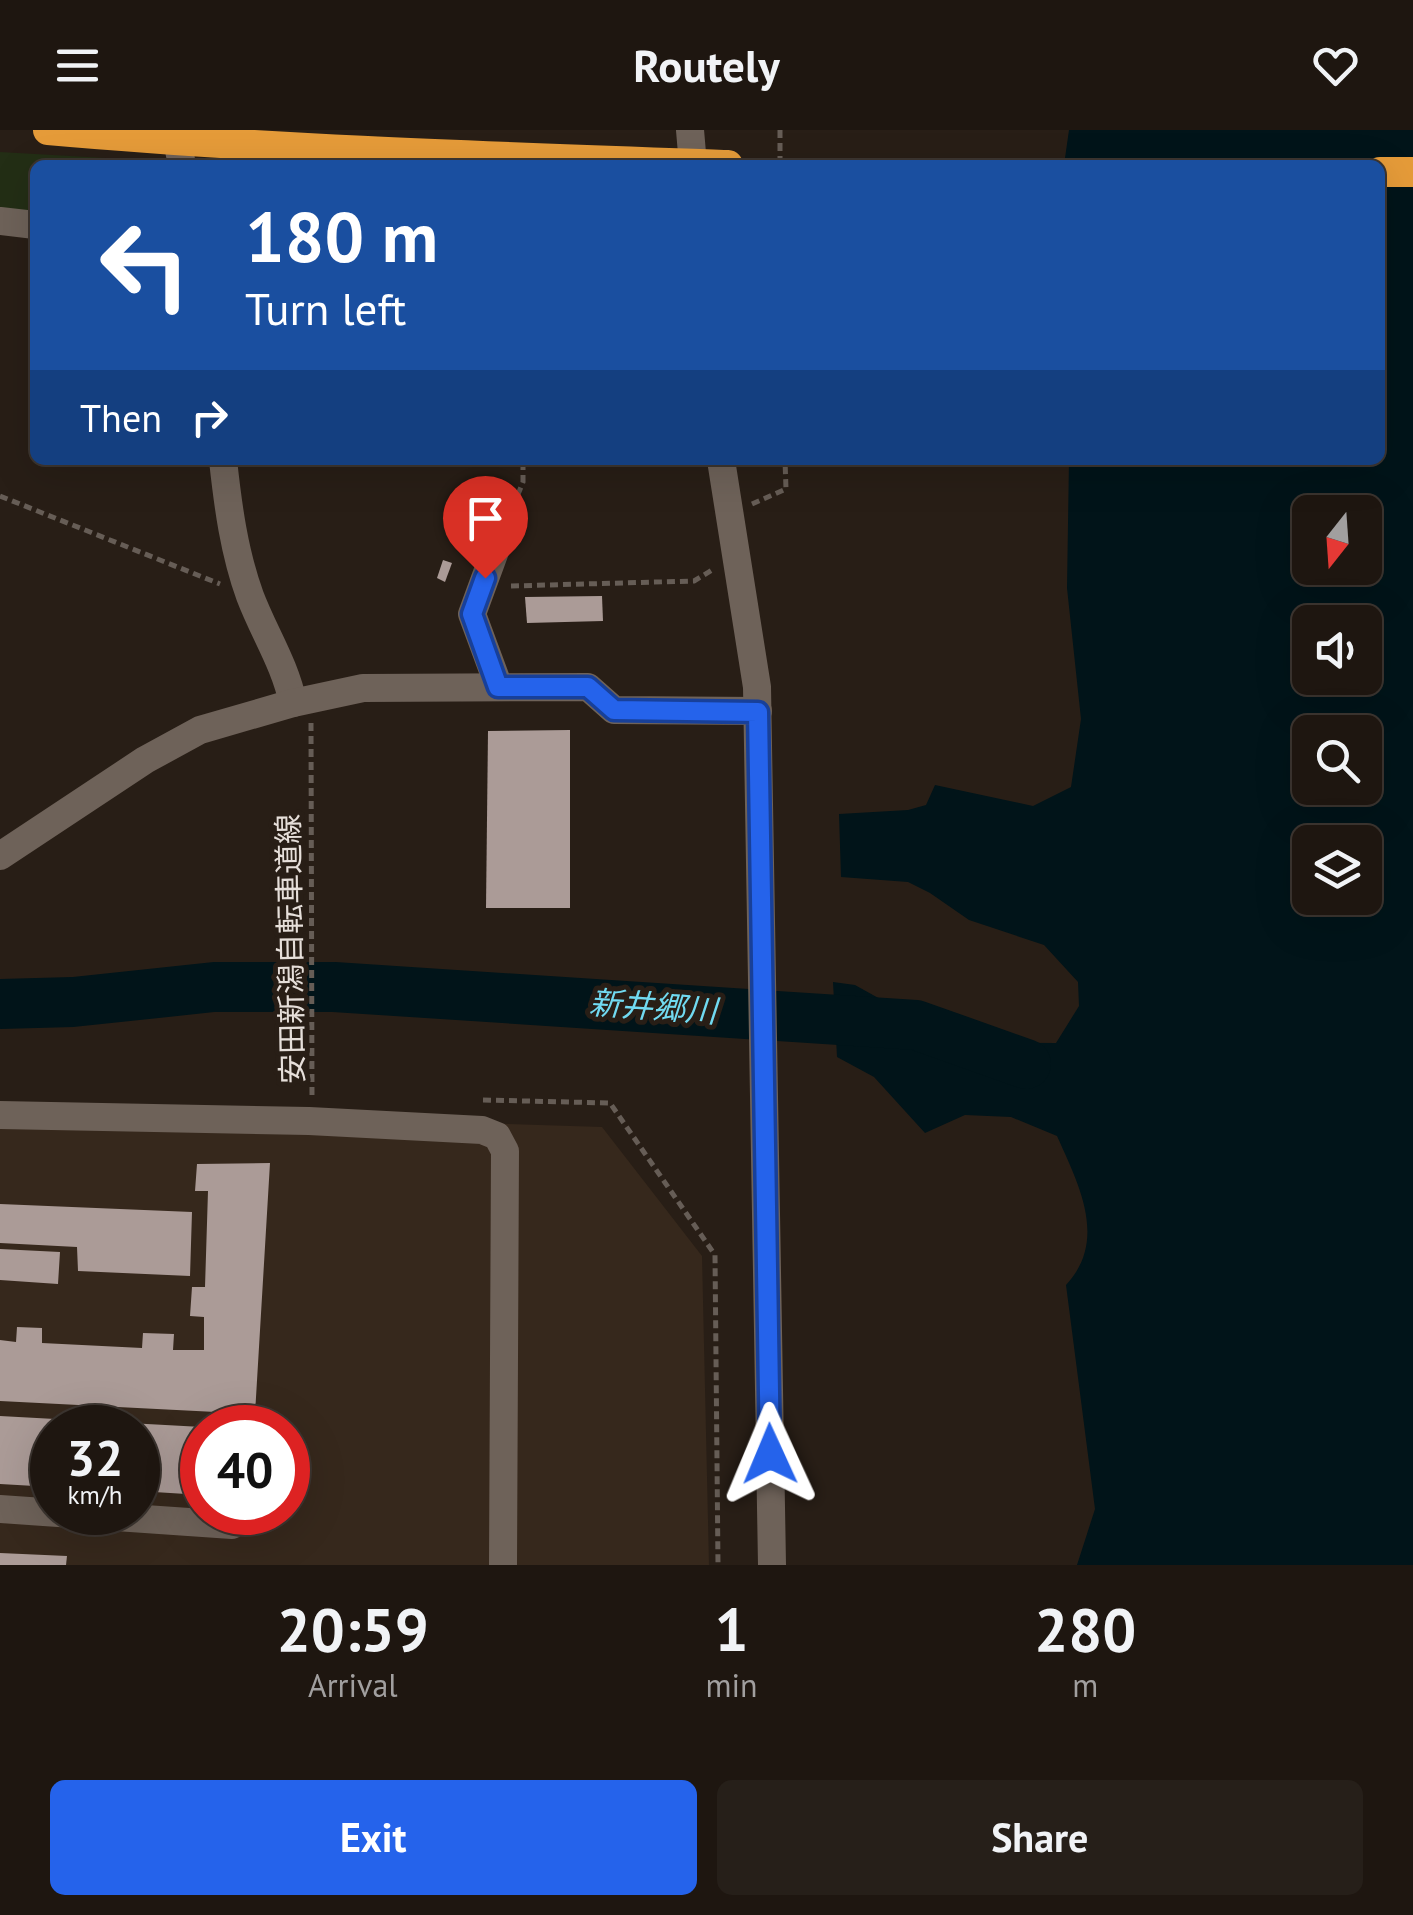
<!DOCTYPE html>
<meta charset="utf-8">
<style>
:root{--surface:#1e1610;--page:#261f19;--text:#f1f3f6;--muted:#a19f9f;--line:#3c3530;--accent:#2563eb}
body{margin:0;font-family:"PT Sans","Noto Sans JP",sans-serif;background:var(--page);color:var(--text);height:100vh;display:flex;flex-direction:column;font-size:38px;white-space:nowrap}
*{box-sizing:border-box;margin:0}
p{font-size:32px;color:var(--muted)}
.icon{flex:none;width:55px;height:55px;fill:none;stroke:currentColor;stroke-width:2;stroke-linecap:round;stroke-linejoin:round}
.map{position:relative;height:1435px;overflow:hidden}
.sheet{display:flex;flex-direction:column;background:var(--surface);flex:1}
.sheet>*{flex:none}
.top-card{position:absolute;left:30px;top:30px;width:1355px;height:305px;border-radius:15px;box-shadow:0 10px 40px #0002,0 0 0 2px var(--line);background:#1a4fa0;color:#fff;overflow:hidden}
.needle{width:65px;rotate:197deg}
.controls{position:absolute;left:1292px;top:365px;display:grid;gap:20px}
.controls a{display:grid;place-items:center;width:90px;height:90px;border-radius:15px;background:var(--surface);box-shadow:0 10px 40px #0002,0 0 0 2px var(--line);font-size:50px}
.speed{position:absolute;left:30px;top:1275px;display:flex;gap:20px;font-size:50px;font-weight:700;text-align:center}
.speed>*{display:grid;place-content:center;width:130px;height:130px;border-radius:50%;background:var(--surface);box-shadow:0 10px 40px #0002,0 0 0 2px var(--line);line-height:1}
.speed small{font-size:25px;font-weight:400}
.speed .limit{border:15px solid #d22;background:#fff;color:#111}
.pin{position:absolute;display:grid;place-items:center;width:85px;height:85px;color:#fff;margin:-102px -42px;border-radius:50% 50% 50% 0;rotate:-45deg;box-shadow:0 0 10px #0007}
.pin .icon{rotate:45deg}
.me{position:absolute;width:110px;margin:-55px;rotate:359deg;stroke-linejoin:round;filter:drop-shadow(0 0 8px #0008)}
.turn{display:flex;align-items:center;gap:35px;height:210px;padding:0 50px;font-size:45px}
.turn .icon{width:130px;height:130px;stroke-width:2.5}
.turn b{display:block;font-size:70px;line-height:85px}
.then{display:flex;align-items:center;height:95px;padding:0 50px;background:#0003;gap:20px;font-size:38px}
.eta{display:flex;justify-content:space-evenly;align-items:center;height:170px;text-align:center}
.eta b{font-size:60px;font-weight:700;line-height:70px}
.cta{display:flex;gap:20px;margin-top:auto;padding:20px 50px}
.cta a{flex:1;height:115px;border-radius:15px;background:var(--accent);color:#fff;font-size:40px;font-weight:700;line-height:115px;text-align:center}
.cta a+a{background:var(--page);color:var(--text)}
header{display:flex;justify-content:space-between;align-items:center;height:130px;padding:0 50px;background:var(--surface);font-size:45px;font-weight:700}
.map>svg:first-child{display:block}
</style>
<header><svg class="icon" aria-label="menu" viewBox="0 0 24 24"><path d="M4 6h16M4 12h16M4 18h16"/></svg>Routely<svg class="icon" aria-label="heart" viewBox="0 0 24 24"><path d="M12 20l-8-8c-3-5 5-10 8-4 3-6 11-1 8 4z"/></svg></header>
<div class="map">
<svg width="1413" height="1435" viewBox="0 0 1413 1435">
<rect width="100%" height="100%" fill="#281e16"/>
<path fill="#36281c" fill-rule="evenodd" d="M0 977 602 997 702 1126 709 1435H0ZM52 1298H138V1382H52ZM202 1298H288V1382H202Z"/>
<path fill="#232e15" d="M0 22 176 32V35H35V92L0 88Z"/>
<path fill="#011419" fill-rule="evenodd" d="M1069 0H1413V1435H1077L1095 1379 1066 1155C1108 1110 1079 1055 1057 1006L1011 987 965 985 925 1003 874 947 837 927 833 852 855 855 882 870 937 912 1056 913 1079 876 1078 852 1044 815 969 790 930 763 908 752 841 747 839 684 908 680 926 675 935 655 1033 676 1071 657 1081 589 1067 458 1069 330H1380V35H1064ZM1310 382H1365V438H1310ZM1310 492H1365V548H1310ZM1310 602H1365V658H1310ZM1310 712H1365V768H1310Z"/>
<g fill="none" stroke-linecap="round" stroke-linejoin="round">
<path stroke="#011419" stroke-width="50" d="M0 874 73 872 214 857H334L916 895 1026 934"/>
</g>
<g fill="#ab9b97">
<path d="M443 430 452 433 445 452 437 448Z"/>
<path d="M602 466 603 491 527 493 525 467Z"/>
<path d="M570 600V778H486L488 601Z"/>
<path d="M270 1033 255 1284 0 1271V1210L16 1212 17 1197 42 1198V1213L142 1218 143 1203 174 1204 173 1220H204V1187L190 1186 192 1157H205L208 1061H195L197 1034Z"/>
<path d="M0 1074 192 1082 190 1146 78 1141 77 1117 0 1113Z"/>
<path d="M0 1119 60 1122 58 1154 0 1150Z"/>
<path d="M0 1286 202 1297V1365L138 1361V1298H52V1357L0 1354Z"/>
<path d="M0 1423 67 1426 66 1435H0Z"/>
</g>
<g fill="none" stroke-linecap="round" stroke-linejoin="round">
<g stroke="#665d56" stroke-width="5" stroke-dasharray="8 5" stroke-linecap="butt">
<path d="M780 0V35"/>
<path d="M0 366 220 454"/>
<path d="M752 374 786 359 785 330"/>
<path d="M508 389 523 352V330"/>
<path d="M511 456 694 451 712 440"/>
<path d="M311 593 312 966"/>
<path d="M483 970 610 973 715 1125 718 1435"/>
</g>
<g stroke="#6e6259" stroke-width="28">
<path d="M175 0 182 35"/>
<path d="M0 91 35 95"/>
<path d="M223 330C228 376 234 422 250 466 264 503 285 534 293 573"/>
<path d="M498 413 472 484 499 557"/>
<path d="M0 726 145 630 200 600 293 573 363 558 588 557 614 580 758 581"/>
<path d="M0 985 309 991 482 1000 497 1006 505 1021 503 1435"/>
<path d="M0 1379 232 1395"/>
</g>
<g stroke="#6e6259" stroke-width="28">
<path d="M690 0 693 35"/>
<path d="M721 330 757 557 772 1435"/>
</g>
<g stroke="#e59b39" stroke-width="30">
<path d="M48 0C274 20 502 27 728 35"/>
<path d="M1380 42H1413"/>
</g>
</g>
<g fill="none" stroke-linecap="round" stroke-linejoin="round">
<g stroke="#184099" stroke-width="25">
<path id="route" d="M485 448 472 484 498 557H588L614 580 758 582 770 1324"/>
</g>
<use href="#route" stroke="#2563eb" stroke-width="18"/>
</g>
<g text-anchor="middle" stroke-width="10" stroke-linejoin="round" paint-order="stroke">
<g font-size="30" fill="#e6dfda" stroke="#281e16">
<text transform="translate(291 819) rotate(-91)" y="10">安田新潟自転車道線</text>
</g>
<g font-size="32" font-style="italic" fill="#71daf1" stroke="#281e16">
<text transform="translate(653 877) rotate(4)" y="11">新井郷川</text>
</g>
</g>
</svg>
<div class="controls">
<a><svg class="needle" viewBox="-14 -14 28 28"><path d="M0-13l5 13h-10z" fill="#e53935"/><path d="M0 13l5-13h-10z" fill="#a19f9f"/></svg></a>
<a><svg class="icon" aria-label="sound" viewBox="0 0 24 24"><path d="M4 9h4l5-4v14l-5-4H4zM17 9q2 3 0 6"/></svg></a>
<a><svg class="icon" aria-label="search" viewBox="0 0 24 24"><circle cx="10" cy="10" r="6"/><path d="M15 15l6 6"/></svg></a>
<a><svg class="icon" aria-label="layers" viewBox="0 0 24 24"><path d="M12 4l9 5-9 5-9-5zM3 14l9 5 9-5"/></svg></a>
</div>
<div class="speed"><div>32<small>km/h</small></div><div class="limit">40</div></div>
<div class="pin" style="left:485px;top:448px;background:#d93025"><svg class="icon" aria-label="arrive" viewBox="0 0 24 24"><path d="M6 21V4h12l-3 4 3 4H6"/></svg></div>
<svg class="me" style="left:770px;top:1324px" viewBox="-20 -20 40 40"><path d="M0-17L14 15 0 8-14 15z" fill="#2563eb" stroke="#fff" stroke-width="4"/></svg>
<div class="top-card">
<div class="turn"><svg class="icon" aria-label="left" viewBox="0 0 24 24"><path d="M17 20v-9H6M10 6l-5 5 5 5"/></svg><div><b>180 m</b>Turn left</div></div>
<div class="then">Then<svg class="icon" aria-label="right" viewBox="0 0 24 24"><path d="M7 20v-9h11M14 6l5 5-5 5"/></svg></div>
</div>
</div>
<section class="sheet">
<div class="eta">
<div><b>20:59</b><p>Arrival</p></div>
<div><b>1</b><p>min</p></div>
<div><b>280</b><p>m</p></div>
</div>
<div class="cta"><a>Exit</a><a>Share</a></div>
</section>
